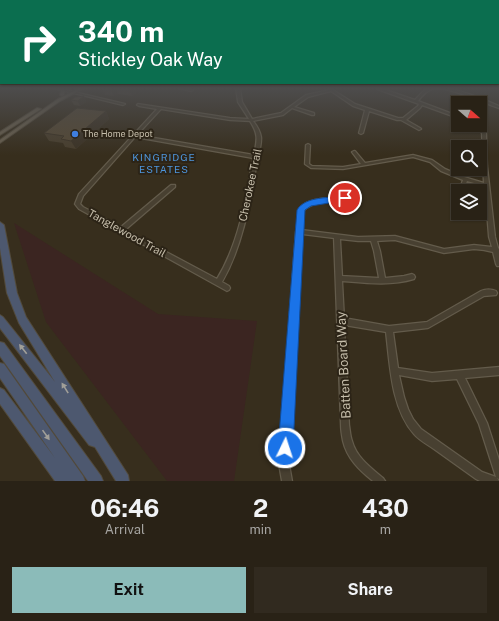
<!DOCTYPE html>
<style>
:root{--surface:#292216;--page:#312a1f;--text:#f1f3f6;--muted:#a5a4a1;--line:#453f35;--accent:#8bbbb9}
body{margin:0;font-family:"Public Sans",sans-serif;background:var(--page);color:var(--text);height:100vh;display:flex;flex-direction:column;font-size:15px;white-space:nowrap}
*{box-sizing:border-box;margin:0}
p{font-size:13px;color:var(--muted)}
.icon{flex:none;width:22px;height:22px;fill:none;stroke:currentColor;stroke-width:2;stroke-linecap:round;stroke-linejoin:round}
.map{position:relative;height:481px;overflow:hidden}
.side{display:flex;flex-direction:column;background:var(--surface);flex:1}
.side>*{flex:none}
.top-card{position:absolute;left:0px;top:0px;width:499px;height:84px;box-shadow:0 1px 3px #0004,0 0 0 1px var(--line);background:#0b6e4f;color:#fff;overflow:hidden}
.needle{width:26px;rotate:110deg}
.buttons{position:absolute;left:451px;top:96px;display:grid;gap:8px}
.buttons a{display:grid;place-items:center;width:36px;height:36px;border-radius:0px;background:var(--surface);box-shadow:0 1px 3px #0004,0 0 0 1px var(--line);font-size:20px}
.pin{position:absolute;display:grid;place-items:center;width:34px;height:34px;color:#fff;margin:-17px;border:2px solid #fff;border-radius:50%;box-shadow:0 1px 4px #0007}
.me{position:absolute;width:44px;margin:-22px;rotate:4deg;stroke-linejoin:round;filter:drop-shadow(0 0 3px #0008)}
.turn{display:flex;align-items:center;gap:14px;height:84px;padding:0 12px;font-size:18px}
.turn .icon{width:52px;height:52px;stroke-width:2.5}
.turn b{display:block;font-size:28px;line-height:34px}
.eta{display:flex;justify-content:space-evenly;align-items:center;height:68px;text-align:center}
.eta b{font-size:24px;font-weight:700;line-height:28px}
.button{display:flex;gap:8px;margin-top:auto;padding:8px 12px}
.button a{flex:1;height:46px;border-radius:0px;background:var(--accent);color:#111;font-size:16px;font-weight:700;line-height:46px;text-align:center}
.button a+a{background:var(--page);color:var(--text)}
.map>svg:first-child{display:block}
</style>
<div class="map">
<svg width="499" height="481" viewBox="0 0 499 481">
<rect width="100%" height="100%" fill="#372e1d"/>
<path fill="#3b2521" d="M14 223 158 314 257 321 234 481H167L46 322Z"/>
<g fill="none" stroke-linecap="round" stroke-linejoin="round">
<g stroke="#635b4b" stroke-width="2.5">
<g id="minor">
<path d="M53 88H57L125 104 123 105Z"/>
<path d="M178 88H183L193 90 191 91Z"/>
<path d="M236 88H240L242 102 252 119 281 113 306 95 329 90 328 88H330L355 104 398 118H403L418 106 419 104 377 89V88H380L415 100C419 96 423 90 429 88 446 83 483 99 499 106V108C483 103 448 85 432 89 426 91 421 97 418 101L458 116V118L422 105 420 108 406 120 420 128 421 129 419 130 401 120H397L369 111 363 133 361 134 359 133 365 110 353 106 331 91 308 97 294 107 314 113V115H312L292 108 283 115 253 121C257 126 260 131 261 137 262 145 257 159 256 167 249 207 242 247 222 282L229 286 230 288 229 290 227 291 79 209 75 204 79 194 157 109 139 106 137 105 138 104 230 118 249 119 238 102ZM161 109 230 120 250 121C259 135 257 140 254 155L137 135ZM135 137 253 158C246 199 239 243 217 279L125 230 175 187V185H171L121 227 83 207 80 204 83 196Z"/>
<path d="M472 125H476L486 133 487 166 495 237 498 248 499 249V266H497L496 264 493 252 484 250 474 249 444 253 395 240 377 241 380 251 385 278 404 276 412 274 414 275 415 277 414 279C391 286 366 283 342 281L344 318 389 326 427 322 481 291C485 289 492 289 496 291L497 293 496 295 484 296 428 328 393 332 398 368 432 373 499 367V375L465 378 487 423 499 460V479L497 478 499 481H480L476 479C462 469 448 459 434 449 427 444 419 440 414 434 391 408 390 365 386 332L344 325 349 425C350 430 350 436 352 441 356 457 371 468 383 478L385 481H373C359 470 347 458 343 441 342 436 341 430 341 425L334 238 302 234 289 464 292 481H282L279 464 296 232C298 226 297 215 299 210 304 197 342 196 353 199V200L351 202C337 199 314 200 303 211L302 230 358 237 395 236 444 249 474 245 492 247 489 237 485 186 467 181 463 191H459L463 180 441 171 430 162 413 157 343 169 311 168 305 164 306 145 308 144 310 145 309 164 312 166 343 167 361 164 352 152 354 151H355L365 163 413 155 432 160 445 169 464 177 484 183 483 166 482 133ZM340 239 358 241H371L374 251 379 278 342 276ZM399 375 432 381 457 379 479 424 496 477 482 472 421 429 413 419 408 409 404 397Z"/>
</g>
</g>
<g stroke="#51493a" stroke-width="2">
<g id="major">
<path d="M61 88 65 91 64 95 62 96 60 95 61 91 59 89Z"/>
<path d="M80 88H84L60 101 0 143V140L58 99Z"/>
<path d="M37 108 41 109 0 135V132Z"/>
</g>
</g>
<g stroke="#524a3b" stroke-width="2">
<g id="highway">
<path d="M0 222 4 225 17 293 26 317 128 475 129 481H116L95 447 89 445 0 328V315L3 317 55 382 19 323 7 293 0 248Z"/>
<path d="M0 342 4 343 101 476 103 481H88L0 356Z"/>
<path d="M0 363 4 364 83 476 85 481H55L0 404V388L4 390 55 458 0 378Z"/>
</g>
</g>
<use href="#minor" fill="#484031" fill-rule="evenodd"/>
<use href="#major" fill="#685f4e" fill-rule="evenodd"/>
<use href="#highway" fill="#4d586f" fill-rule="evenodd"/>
</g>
<g fill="#483e2d">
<path d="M101 88H134L136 93 132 96 118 94 114 96 105 95 104 92H103Z"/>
<path d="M84 96 86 102 80 106 74 105 71 100Z"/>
<path d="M106 111 109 119 76 149 65 147 63 143 49 141 44 133Z"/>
</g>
<g fill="#3b3224">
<path d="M114 88H116L118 94 114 96 111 89Z"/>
<path d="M131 88H134L136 93 132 96 129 89Z"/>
<path d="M84 96 86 102 80 106 78 101Z"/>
<path d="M106 111 109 119 76 149 71 141Z"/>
</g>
<g fill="#544834" stroke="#3b3224">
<path d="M102 88H114L111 89Z"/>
<path d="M121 88H131L129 89Z"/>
<path d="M84 96 78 101 71 100 75 97Z"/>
<path d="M77 108 106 111 71 141 61 139 64 136 44 133Z"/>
</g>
<defs><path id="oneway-solid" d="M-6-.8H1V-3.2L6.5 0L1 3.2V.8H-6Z"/></defs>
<g fill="#a19f98">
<use href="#oneway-solid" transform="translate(23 349) rotate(-128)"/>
<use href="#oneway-solid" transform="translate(65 388) rotate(-122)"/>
<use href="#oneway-solid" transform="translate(46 435) rotate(55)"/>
</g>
<linearGradient id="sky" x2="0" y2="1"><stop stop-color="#1e1910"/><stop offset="0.57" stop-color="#4d4c4c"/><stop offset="1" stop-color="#4d4c4c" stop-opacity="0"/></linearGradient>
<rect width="499" height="155" fill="url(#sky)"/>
<path fill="#1a73e8" stroke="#114b97" d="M345 196 347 197V200L311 206 305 210 293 448 290 454 285 456 280 454 278 448 297 210C305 196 330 198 345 196Z"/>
<circle fill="#3f7fe0" stroke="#2c2417" stroke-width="1.5" cx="75" cy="134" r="4"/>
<g text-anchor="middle" stroke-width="4" stroke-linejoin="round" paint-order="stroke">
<g font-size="9" fill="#c5bdaa" stroke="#2c2417" text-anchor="start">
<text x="83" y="137">The Home Depot</text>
</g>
<g font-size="10" letter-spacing="1" fill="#4e96dd" stroke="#2c2417">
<text x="164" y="161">KINGRIDGE<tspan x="164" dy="12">ESTATES</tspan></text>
</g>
<g font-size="11" fill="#c5bdaa" stroke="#2c2417">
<text transform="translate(250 185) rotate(-78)" y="4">Cherokee Trail</text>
<text transform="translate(127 233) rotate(29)" y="4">Tanglewood Trail</text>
</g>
<g font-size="13" fill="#c5bdaa" stroke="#2c2417">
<text transform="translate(343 365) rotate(-93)" y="5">Batten Board Way</text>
</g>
</g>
</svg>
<div class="buttons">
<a><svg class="needle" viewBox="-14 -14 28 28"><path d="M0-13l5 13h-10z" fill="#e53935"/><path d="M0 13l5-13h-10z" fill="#a5a4a1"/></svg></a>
<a><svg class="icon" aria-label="search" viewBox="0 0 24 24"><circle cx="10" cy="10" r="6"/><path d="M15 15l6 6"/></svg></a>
<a><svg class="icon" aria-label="layers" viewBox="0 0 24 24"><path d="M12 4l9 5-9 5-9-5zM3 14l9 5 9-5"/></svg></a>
</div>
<div class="pin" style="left:345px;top:198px;background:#d93025"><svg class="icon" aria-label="arrive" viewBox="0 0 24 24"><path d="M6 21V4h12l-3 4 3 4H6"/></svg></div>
<svg class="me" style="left:285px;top:448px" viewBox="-20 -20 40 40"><circle r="17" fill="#1a73e8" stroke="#fff" stroke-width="3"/><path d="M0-11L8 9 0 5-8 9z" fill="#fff"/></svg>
<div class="top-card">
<div class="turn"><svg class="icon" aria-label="right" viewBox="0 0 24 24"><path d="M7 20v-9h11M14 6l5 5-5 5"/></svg><div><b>340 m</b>Stickley Oak Way</div></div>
</div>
</div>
<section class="side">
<div class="eta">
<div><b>06:46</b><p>Arrival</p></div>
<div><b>2</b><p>min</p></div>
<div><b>430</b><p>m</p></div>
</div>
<div class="button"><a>Exit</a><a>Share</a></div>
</section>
